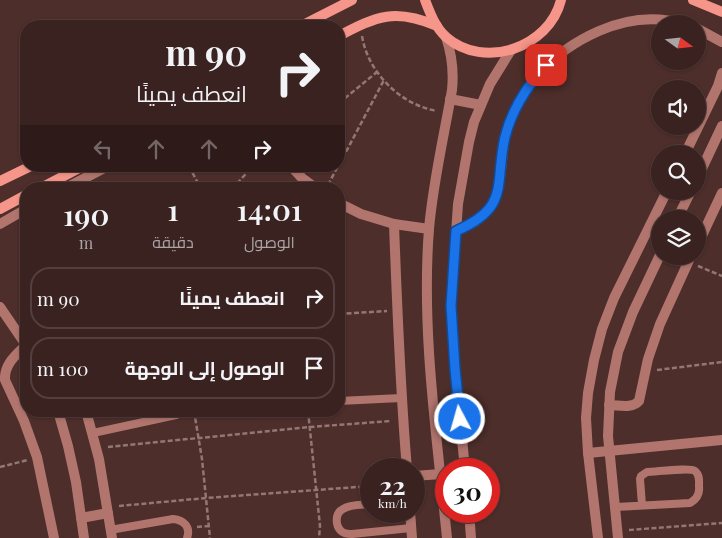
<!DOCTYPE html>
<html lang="ar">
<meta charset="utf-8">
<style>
:root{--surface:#3a2220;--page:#452f2d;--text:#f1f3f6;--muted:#aba4a5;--line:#543f3e}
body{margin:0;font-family:"Playfair Display",Cairo,serif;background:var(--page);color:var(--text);direction:rtl;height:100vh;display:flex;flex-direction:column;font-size:19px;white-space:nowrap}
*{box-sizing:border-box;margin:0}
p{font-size:16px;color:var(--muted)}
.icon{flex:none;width:28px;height:28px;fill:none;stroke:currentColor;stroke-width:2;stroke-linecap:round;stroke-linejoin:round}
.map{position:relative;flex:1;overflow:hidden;direction:ltr}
.sheet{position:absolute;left:20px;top:182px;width:325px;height:235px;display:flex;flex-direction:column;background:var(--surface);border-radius:20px;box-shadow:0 1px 4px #0004,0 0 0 1px var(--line);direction:rtl}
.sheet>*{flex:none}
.guide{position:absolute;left:20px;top:20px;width:325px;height:152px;border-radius:20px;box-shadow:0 1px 4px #0004,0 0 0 1px var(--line);direction:rtl;background:#3a2220;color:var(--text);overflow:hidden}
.needle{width:32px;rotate:105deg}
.tools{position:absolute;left:651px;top:15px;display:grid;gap:10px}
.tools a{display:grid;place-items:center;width:55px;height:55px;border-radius:50%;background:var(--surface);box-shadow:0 1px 4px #0004,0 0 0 1px var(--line);font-size:25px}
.speed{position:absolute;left:360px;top:458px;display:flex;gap:10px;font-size:25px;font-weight:700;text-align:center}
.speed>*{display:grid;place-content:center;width:65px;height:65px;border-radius:50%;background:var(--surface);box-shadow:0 1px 4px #0004,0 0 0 1px var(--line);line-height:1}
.speed small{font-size:12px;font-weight:400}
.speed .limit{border:8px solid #d22;background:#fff;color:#111}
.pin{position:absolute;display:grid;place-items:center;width:42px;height:42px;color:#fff;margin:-21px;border-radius:10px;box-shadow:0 2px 8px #0006}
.me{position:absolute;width:55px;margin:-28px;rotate:354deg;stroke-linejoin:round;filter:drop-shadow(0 0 4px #0008)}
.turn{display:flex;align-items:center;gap:18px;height:105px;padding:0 15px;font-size:22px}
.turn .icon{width:65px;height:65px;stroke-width:2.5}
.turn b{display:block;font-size:35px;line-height:42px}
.lanes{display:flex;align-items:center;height:48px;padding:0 15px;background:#0003;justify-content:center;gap:25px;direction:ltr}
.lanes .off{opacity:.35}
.eta{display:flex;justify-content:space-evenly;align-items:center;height:85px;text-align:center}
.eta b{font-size:30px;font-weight:600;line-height:35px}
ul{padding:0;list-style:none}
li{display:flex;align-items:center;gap:15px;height:62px;margin:0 10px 8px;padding:0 5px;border:2px solid var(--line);border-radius:20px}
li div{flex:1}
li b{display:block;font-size:19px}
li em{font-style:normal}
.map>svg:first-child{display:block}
</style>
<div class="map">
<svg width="722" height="538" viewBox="0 0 722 538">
<rect width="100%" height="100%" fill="#4d2e2a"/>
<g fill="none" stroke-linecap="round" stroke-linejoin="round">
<g stroke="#927774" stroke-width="2.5" stroke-dasharray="5 2.5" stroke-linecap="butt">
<path d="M362 36C368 73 401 105 437 111"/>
<path d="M339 103 377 72"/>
<path d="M339 165 384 80"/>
<path d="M189 166 201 189"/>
<path d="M328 185 338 166"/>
<path d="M232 189 253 166"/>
<path d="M698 266 722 276"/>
<path d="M339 314 387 311"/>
<path d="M657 370 722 362"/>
<path d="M194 411 202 459 210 538"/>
<path d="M308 411 320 526 319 538"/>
<path d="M108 447 310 427 391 421"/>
<path d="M0 467 28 460"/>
<path d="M119 506 206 498 371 486"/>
<path d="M197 527 209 526"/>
<path d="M629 530 722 523"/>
</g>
<g stroke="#b1756d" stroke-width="8">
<path d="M213 166H215"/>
<path d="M339 401 401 398"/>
<path d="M93 433 176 415"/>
<path d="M371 504C363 505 350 504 343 509 335 513 335 525 341 531 344 534 348 534 352 534L411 528"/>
<path d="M616 507 690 503C697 499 700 494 699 486 699 481 700 475 695 471 690 467 655 472 647 472L641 476 640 479 642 505"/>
<path d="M110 530 173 519C184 520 191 527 187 538"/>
</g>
<g stroke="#b1756d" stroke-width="10">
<path d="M698 29 722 42"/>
<path d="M446 37C452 55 454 71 452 90 444 136 433 182 429 229 421 330 437 437 447 538"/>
<path d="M450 99 481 105"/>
<path d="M685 154 718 86 722 73"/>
<path d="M291 166 302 178 317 189"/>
<path d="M698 177 722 126"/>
<path d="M64 189 108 166"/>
<path d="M339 203 361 214 394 224 429 229"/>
<path d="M677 219 691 191"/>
<path d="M0 224 26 209"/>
<path d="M394 224C397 306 400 387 407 469"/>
<path d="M456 231C464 228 472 225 479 219 505 199 499 167 505 138 516 89 553 51 599 31 626 19 654 15 684 24"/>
<path d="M698 244 722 193"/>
<path d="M0 307 26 345"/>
<path d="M26 345C16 355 4 364 5 380L24 421 37 457 54 538"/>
<path d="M609 405C619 405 632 409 639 401L648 359 660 324 691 256"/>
<path d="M58 411 68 446 76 482 84 538"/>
<path d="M86 411 99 459 112 538"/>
<path d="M588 453 722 440"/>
<path d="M465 469 455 369 451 306 458 204 469 142 474 122 490 84 511 50"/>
<path d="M414 476 441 474"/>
<path d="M410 511 412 538"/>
<path d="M469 511 471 538"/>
<path d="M81 518 108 513"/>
<path d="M598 538 588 453 586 418 588 393 594 360 602 329 614 298 667 191"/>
<path d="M618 538 608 436 610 392 618 352 633 312 660 255"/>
</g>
<g stroke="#f69589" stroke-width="10">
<path d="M425 0C430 13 435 27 446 37 484 70 549 48 561 0"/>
<path d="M693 0 722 12"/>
<path d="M301 26 352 0"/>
<path d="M339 36C377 16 395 8 437 26"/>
<path d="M0 181 31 166"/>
<path d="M39 189 83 166"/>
<path d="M0 209 26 195"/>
</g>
</g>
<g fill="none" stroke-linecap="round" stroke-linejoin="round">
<g stroke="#114b97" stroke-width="12">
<path id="route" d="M460 419 455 369 451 306 456 231C511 207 494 185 505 137 512 109 527 86 546 65"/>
</g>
<use href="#route" stroke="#1a73e8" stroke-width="9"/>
</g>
</svg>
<div class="tools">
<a><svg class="needle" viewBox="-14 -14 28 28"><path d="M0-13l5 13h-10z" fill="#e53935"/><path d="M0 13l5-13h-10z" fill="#aba4a5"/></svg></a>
<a><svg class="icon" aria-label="sound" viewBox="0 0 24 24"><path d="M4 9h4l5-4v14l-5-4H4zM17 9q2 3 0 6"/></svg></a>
<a><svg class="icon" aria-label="search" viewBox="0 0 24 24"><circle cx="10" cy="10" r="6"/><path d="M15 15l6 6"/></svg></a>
<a><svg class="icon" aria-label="layers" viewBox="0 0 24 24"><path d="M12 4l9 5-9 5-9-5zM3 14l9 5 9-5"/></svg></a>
</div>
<div class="speed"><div>22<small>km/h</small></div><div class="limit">30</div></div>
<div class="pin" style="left:546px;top:65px;background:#d93025"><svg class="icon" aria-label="arrive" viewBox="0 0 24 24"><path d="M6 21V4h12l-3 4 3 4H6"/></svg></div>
<svg class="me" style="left:460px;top:419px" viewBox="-20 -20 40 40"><circle r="17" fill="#1a73e8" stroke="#fff" stroke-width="3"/><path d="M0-11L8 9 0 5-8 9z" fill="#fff"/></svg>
<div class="guide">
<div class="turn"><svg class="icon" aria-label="right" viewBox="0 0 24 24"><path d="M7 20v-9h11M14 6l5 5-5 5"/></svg><div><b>90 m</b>انعطف يمينًا</div></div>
<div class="lanes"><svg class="icon off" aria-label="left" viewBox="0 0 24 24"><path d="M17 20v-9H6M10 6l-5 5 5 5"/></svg><svg class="icon off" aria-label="ahead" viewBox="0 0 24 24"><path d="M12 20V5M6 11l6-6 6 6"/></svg><svg class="icon off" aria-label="ahead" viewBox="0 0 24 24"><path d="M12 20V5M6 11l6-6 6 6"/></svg><svg class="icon" aria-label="right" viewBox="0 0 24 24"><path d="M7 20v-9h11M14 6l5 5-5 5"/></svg></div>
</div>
<section class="sheet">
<div class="eta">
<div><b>14:01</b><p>الوصول</p></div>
<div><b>1</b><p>دقيقة</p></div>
<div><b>190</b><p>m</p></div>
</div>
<ul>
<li><svg class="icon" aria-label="right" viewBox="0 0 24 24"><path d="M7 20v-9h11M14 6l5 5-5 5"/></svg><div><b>انعطف يمينًا</b></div><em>90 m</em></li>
<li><svg class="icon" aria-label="arrive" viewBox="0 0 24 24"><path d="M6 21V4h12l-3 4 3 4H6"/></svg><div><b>الوصول إلى الوجهة</b></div><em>100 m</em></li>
</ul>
</section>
</div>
